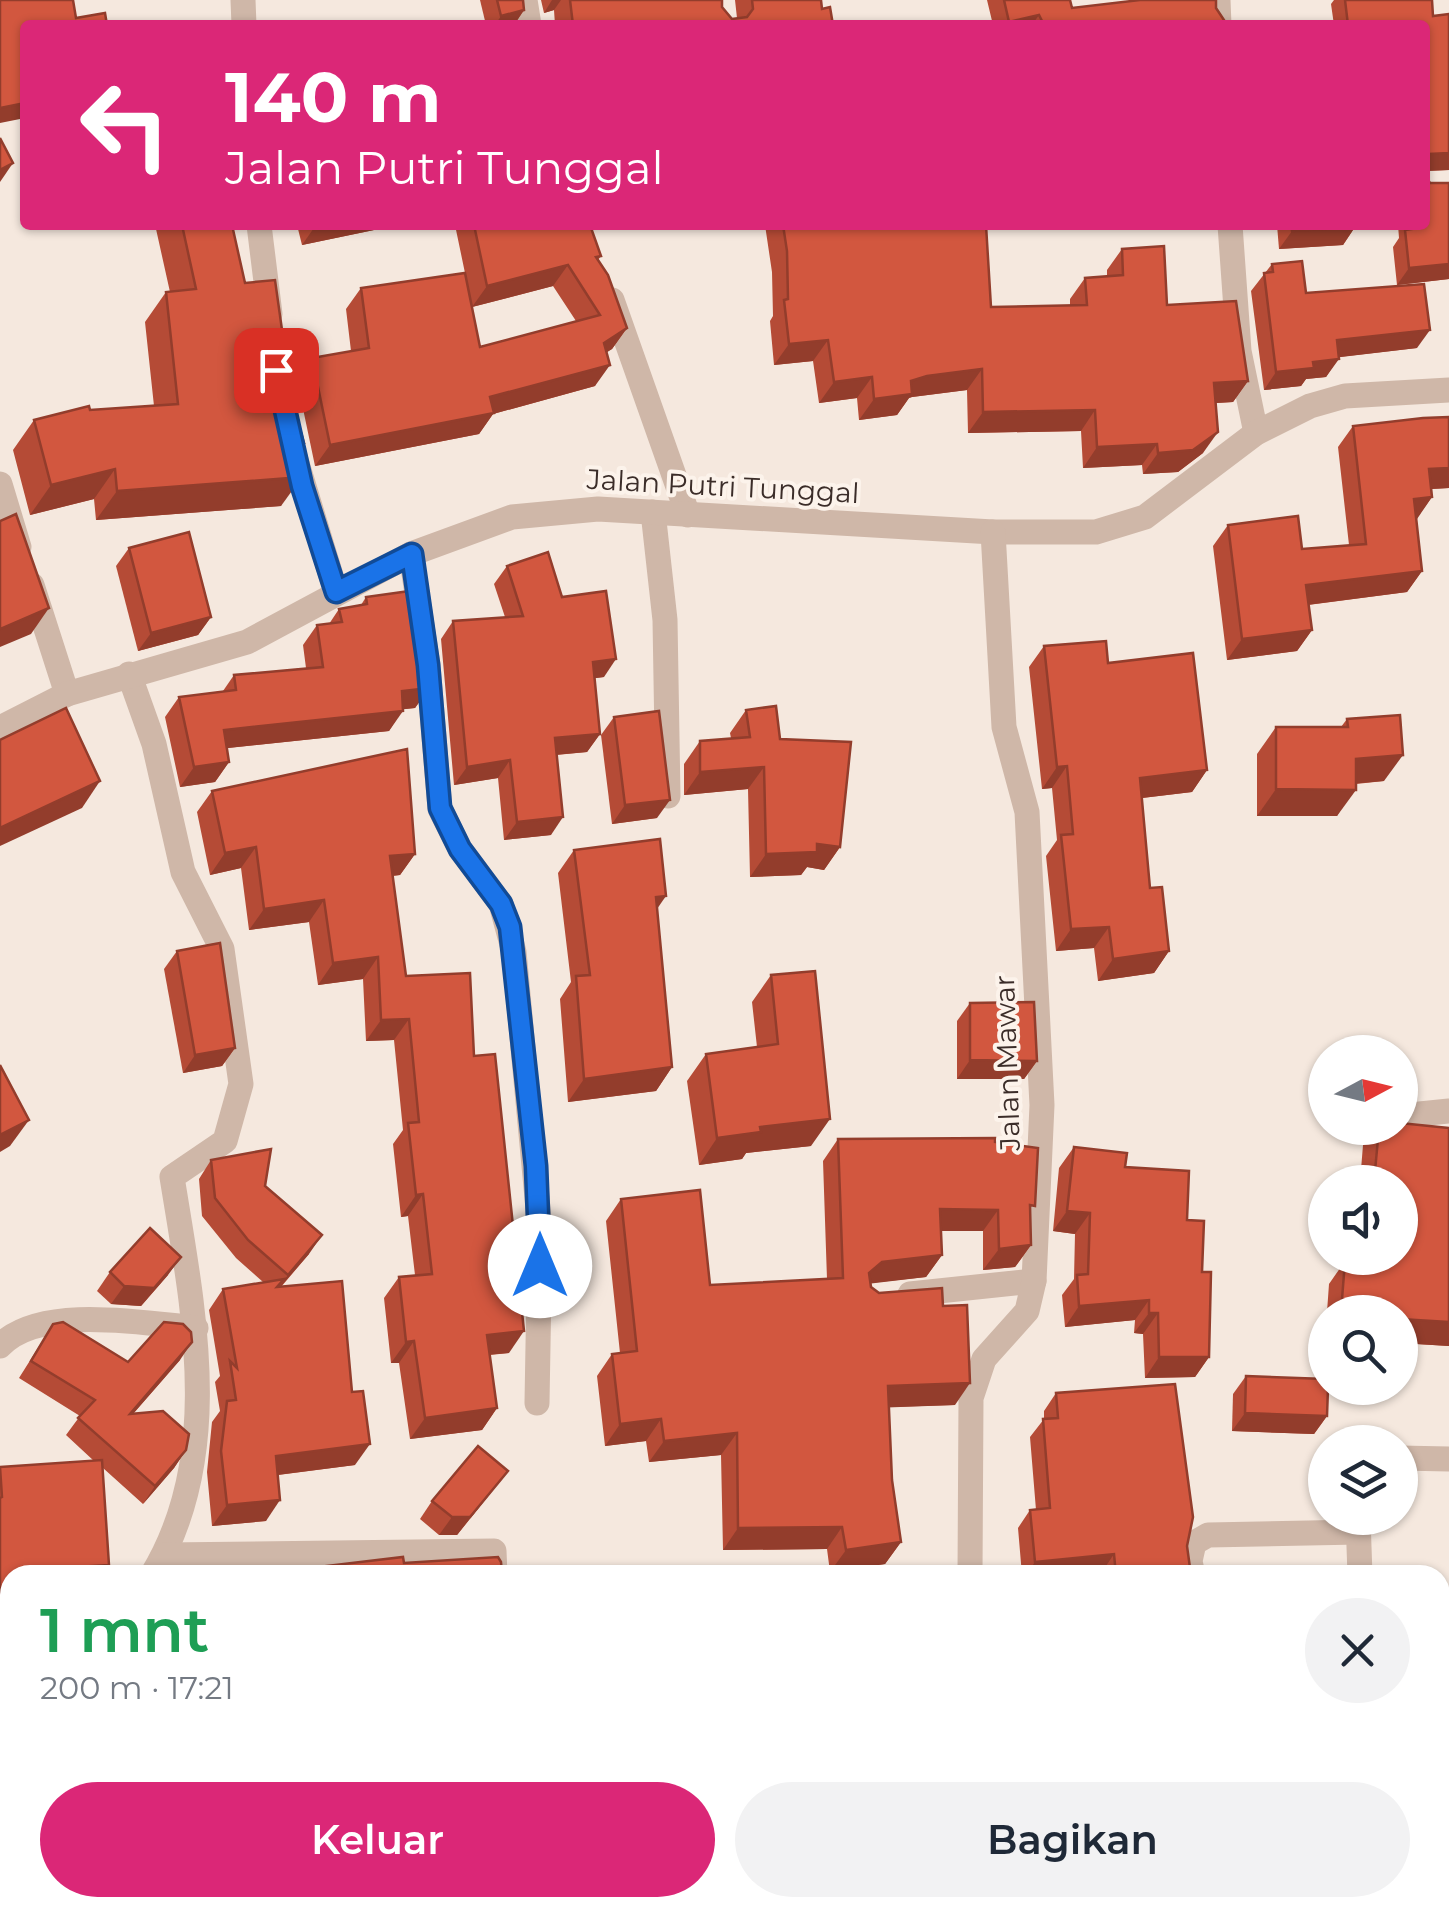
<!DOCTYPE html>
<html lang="id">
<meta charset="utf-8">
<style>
:root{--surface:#fff;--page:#f2f2f3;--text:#1f2937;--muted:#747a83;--accent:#db2777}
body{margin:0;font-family:Montserrat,sans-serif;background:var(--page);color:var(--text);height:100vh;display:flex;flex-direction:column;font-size:38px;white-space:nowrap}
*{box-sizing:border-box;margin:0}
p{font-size:32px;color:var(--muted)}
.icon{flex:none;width:55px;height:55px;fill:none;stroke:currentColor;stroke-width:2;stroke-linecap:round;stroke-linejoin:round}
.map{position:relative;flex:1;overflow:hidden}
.panel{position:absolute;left:0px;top:1565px;width:1450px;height:352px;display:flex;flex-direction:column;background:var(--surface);border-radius:30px 30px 0 0;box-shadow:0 2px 8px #0004}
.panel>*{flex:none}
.banner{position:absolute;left:20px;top:20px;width:1410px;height:210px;border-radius:10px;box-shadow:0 2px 8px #0004;background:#db2777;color:#fff;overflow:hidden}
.needle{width:65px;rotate:83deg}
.buttons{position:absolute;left:1308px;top:1035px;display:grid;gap:20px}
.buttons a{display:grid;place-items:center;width:110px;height:110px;border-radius:50%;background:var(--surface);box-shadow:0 2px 8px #0004;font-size:50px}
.pin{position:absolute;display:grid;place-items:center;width:85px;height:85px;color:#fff;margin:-42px;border-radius:20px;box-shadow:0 5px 15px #0006}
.me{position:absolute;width:110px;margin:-55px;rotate:0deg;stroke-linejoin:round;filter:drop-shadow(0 0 8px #0008)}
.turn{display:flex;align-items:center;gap:35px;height:210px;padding:0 40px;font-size:45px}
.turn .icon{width:130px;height:130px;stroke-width:2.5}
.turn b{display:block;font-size:70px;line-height:85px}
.round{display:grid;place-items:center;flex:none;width:105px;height:105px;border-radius:52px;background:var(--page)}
.summary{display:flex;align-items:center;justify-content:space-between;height:170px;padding:0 40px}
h1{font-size:60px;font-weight:600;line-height:75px;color:#1e9e55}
.cta{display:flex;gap:20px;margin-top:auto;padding:20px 40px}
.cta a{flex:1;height:115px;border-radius:60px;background:var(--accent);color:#fff;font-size:40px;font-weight:600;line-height:115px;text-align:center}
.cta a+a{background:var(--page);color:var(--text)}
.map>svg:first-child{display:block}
</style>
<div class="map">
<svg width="1449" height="1917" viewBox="0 0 1449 1917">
<rect width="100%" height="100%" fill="#f5e8de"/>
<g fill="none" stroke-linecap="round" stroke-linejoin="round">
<g stroke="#cfb7a8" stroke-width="25">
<path d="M243 0 244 25"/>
<path d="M525 0 529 25"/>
<path d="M1218 0 1219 25"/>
<path d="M259 225 270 314"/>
<path d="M1230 225 1239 351 1256 433"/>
<path d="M612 300 688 515"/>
<path d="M292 447 336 592"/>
<path d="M0 484 19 547"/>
<path d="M653 512 665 620 668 796"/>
<path d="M411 554 428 665 440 809 460 849 501 904 514 952 540 1230 537 1403"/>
<path d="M32 585 67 694"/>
<path d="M129 674 154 744 183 872 222 949 241 1084 225 1141 172 1177C193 1308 225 1455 152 1575"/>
<path d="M0 728 67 694 247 642 411 554 512 517 598 509 993 532H1096L1145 517 1256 433 1310 406 1345 396 1449 390"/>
<path d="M1400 1116 1449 1111"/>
<path d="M910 1294 1034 1281"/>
<path d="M0 1346C39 1304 144 1323 196 1328"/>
<path d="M1400 1458 1449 1459"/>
<path d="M1358 1518 1360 1575"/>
<path d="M164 1555 494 1551 495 1575"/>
<path d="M970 1575 971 1398 984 1359 1027 1311 1034 1281 1042 1105 1027 812 1004 727 993 532"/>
<path d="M1193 1575 1190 1561 1194 1543 1208 1535 1359 1532"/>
<path d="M1440 1618H1449"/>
<path d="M1440 1803H1449"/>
<path d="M119 1908 120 1917"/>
<path d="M927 1908 928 1917"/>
<path d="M1085 1908 1161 1917"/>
<path d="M538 1917V1908"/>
</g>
</g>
<g fill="#b54b36" fill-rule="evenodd">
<path d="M480 0H523L524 10 514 25H486Z"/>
<path d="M541 0H722V7L732 19 737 18 735 0H821L822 9 833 25H555L554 10 544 13Z"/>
<path d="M987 0H1070L1072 8H1216L1225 25H993Z"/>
<path d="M1334 0H1432L1449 170 1425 171V25H1334L1331 4Z"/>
<path d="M159 225H232L245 283 299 450 281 506 96 520 94 499 30 515 13 450 34 420 90 410 154 406 145 322 166 292H170L156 229Z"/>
<path d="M297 225H398L302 245Z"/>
<path d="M455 225H590L601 256 598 260 627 328 612 349 606 352 595 386 493 414 479 434 315 466 297 380 312 358 351 351 346 309 361 288 465 273ZM553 286 576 321 480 347 472 307Z"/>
<path d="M765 225H986L991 307 1070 305V299L1085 278 1107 276V270L1122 249 1167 305 1248 381 1233 402 1216 403 1203 453 1178 472 1143 474 1142 465 1083 468 1081 431 968 433 967 390 912 397 909 398 897 415 859 420 857 398 819 403 813 361 774 365 770 321 773 316 772 272Z"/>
<path d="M1277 225H1355V227L1343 245 1279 249Z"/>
<path d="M1398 225H1425L1449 279 1397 285 1393 247 1399 238Z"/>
<path d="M1272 264 1306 293 1417 348 1339 357 1326 377 1306 379 1301 386 1264 390 1251 291Z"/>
<path d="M1449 417V488L1431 489 1432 497 1416 519 1422 571 1407 592 1308 605 1312 630 1297 651 1227 660 1213 546 1228 525 1302 549 1349 545 1338 447 1353 426Z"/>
<path d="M129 548 211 617 198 635 138 651 116 566Z"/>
<path d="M507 566 562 597 604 677 595 678 600 734 587 752 556 755 551 835 504 840 498 778 454 785 441 639 453 621 505 617 494 584Z"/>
<path d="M366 597 429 688 415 708 403 709 389 731 227 748 229 762 215 782 180 787 165 717 179 697 223 691 234 675 306 668 303 645 317 625 329 624 339 609 361 605Z"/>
<path d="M1044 646 1108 663 1207 770 1192 792 1142 798 1150 888 1169 951 1154 973 1098 981 1094 948 1056 951 1046 856 1057 840 1052 788 1042 789 1029 667Z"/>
<path d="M746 710 780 739 840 847 824 870 807 867 801 875 750 877 748 789 684 795V764L700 741 731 738 730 733Z"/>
<path d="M614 717 657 818 612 824 601 735Z"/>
<path d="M1347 719 1384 781 1356 784 1337 816H1257V754L1276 727H1341Z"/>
<path d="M212 791 415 854 400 875 393 876 406 976 474 1056 509 1353 490 1355 497 1408 482 1430 410 1439 399 1363H391L384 1298 399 1277 415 1275 408 1216 401 1217 393 1144 403 1130 394 1040 366 1041 363 979 318 985 309 922 249 930 241 868 210 875 197 812Z"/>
<path d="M574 850 657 910 672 1067 656 1091 568 1102 560 999 571 982 558 873Z"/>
<path d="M177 951 235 1048 222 1066 183 1073 164 969Z"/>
<path d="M771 975 811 1146 746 1153 742 1159 699 1165 687 1081 706 1054 757 1047 752 1002Z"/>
<path d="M970 1003 1037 1061 1024 1079H957V1021Z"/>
<path d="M1375 1128H1400L1449 1346 1400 1343V1312H1327L1329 1284 1345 1261 1353 1262V1258H1400V1182H1360L1363 1145Z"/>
<path d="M838 1139 995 1142 1030 1214 1031 1245 1015 1267 983 1270V1231H941L942 1255 926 1277 870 1283 871 1287 879 1293 943 1306 955 1405 889 1407 892 1480 901 1542 885 1564 830 1572 827 1549 723 1550 721 1455 649 1462 646 1441 605 1446 597 1376 612 1354 620 1353 606 1221 621 1199 710 1285 827 1279 823 1161Z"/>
<path d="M1074 1147 1125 1167 1187 1220 1202 1272 1209 1357 1195 1377 1145 1378 1143 1334 1134 1333 1135 1320 1065 1327 1062 1295 1074 1279 1075 1234 1053 1231 1059 1168Z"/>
<path d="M211 1160 265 1186 309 1254 281 1287 355 1465 278 1475 266 1521 212 1526 207 1472 212 1422 220 1411 215 1382 220 1376 209 1310 223 1289 263 1282 236 1258 202 1216 199 1179Z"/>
<path d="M110 1272 168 1275 141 1306 111 1304 97 1291Z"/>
<path d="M53 1324 128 1362 180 1360 133 1414 186 1450 174 1468 143 1504 103 1468 109 1565 102 1575H10V1819H8L0 1723V1468L94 1461 66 1435 80 1416 19 1378Z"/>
<path d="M1246 1376 1327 1416 1314 1434 1232 1431 1233 1394Z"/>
<path d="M1056 1393 1187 1546 1191 1575H1102V1572L1070 1575H1022L1018 1528 1030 1510H1036L1030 1437 1044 1419V1411Z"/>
<path d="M508 1471 457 1535H439L420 1519 432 1501Z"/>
<path d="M820 1908H913L911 1917H817Z"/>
<path d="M968 1908H1095L1096 1917H967Z"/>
<path d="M1176 1908H1239L1238 1917H1136L1139 1912 1172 1916 1175 1915Z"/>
<path d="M1272 1908H1367L1376 1917H1272Z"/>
</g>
<g fill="#933d2c">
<path d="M552 0H561L554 10 544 13Z"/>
<path d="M524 10 514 25H495L501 16Z"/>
<path d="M1039 15 1032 25H1007L1009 22Z"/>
<path d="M25 103V118L0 123V108Z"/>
<path d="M1449 153V170L1425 171V160L1429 154Z"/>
<path d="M13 163 0 182V170Z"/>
<path d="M316 225H398L302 245Z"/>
<path d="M1355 227 1343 245 1279 249 1292 231Z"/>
<path d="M1449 264V279L1397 285 1409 268Z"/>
<path d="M568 265 553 286 472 307 487 286Z"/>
<path d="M627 328 612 349 589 364 604 343Z"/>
<path d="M1430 330 1417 348 1324 359 1337 340Z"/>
<path d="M828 340 813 361 774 365 789 344Z"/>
<path d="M1339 359 1326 377 1306 379 1301 386 1264 390 1276 372 1313 362Z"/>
<path d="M610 365 595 386 493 414 479 434 315 466 330 445 490 397Z"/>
<path d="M982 369 967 390 912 397 909 398 897 415 859 420 874 399 911 381 927 376Z"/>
<path d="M872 377 857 398 819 403 834 382Z"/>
<path d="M1248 381 1233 402 1199 404 1214 383Z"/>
<path d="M1095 410 1081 431 968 433 983 412Z"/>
<path d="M1218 432 1203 453 1178 472 1143 474 1158 453Z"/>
<path d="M1157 444 1142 465 1083 468 1097 447Z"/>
<path d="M1449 468V488L1414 490 1429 469Z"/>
<path d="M115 469 94 499 30 515 51 485Z"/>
<path d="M302 477 281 506 96 520 117 491Z"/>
<path d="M1432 497 1417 519 1399 521 1414 499Z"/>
<path d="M1422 571 1407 592 1291 607 1306 585Z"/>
<path d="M49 608 31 634 0 647V629Z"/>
<path d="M211 617 198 635 138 651 151 633Z"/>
<path d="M1312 630 1297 651 1227 660 1242 639Z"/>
<path d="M616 659 604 677 581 680 593 662Z"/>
<path d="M429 688 415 708 388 711 402 691Z"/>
<path d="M403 711 389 731 210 750 224 730Z"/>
<path d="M600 734 587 752 542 756 555 738Z"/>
<path d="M1403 755 1384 781 1338 785 1356 759Z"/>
<path d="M510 760 498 778 454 785 467 767Z"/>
<path d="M229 762 215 782 180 787 194 767Z"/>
<path d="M1067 766 1052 788 1042 789 1057 767Z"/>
<path d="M764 767 748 789 684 795 700 772Z"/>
<path d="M1207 770 1192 792 1125 800 1140 778Z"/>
<path d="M100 781 82 808 0 846V828Z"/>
<path d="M1276 789 1356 790 1337 816H1257Z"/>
<path d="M670 800 657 818 612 824 625 805Z"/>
<path d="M563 817 551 835 504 840 517 822Z"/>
<path d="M817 844 840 847 824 870 807 867 801 875 750 877 766 854Z"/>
<path d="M256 847 241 868 210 875 225 853Z"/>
<path d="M415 854 400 875 375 877 390 856Z"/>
<path d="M666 896 650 919 656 897Z"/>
<path d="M324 900 309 922 249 930 264 909Z"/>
<path d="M1109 927 1094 948 1056 951 1071 929Z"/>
<path d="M1169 951 1154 973 1098 981 1113 959Z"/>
<path d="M378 957 363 979 318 985 333 963Z"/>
<path d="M409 1019 394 1040 366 1041 381 1020Z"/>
<path d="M235 1048 222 1066 183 1073 195 1055Z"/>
<path d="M970 1060 1037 1061 1024 1079H957Z"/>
<path d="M672 1067 656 1091 568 1102 584 1079Z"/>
<path d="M830 1119 811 1146 746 1153 742 1159 699 1165 717 1138 760 1127Z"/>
<path d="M29 1120 10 1146 0 1152V1135Z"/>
<path d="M423 1194 408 1216 401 1217 416 1195Z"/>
<path d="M940 1209 998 1210 983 1231H925Z"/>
<path d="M1067 1211 1090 1213 1075 1234 1053 1231Z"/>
<path d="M322 1235 309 1254 275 1293 288 1275Z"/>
<path d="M1031 1245 1015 1267 983 1270 999 1249Z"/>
<path d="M942 1255 926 1277 867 1284 869 1273 882 1262Z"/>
<path d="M181 1257 168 1275 141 1306 111 1304 124 1286Z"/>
<path d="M1149 1300 1135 1320 1065 1327 1079 1306Z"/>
<path d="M1149 1313H1158L1143 1334 1134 1333Z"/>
<path d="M1400 1319 1449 1322V1346L1400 1343Z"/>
<path d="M524 1331 509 1353 472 1356 487 1335Z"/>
<path d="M414 1341 399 1363H391L406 1342Z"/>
<path d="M192 1342 180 1360 118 1431 130 1414Z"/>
<path d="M1159 1357H1209L1195 1377 1145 1378Z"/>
<path d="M970 1383 955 1405 873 1408 888 1386Z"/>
<path d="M497 1408 482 1430 410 1439 425 1418Z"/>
<path d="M1245 1413 1327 1416 1314 1434 1232 1431Z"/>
<path d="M661 1419 646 1441 605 1446 620 1424Z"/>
<path d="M737 1433 721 1455 649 1462 664 1441Z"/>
<path d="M370 1444 355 1465 261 1477 276 1456Z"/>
<path d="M186 1450 174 1468 143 1504 155 1486Z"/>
<path d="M508 1471 457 1535H439L452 1517Z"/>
<path d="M280 1500 266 1521 212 1526 227 1505Z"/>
<path d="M842 1527 827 1549 723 1550 738 1528Z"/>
<path d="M901 1542 885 1564 830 1572 846 1550Z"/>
<path d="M1114 1554 1102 1572 1070 1575H1026L1035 1562Z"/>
<path d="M109 1565 102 1575H73L78 1567Z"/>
<path d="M1160 1571 1157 1575H1116Z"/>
<path d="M10 1703V1710L0 1723V1707L2 1704Z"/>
</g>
<g fill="#d2573f" stroke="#933d2c" stroke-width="2.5">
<path d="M0 0H73L76 18 105 13 107 25H25V103L0 108Z"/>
<path d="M497 0H523L524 10 501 16Z"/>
<path d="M570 0H722V7L732 19 747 17 753 9 752 0H821L822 9 830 7 833 25H573Z"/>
<path d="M1004 0H1070L1072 8 1140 0H1216V8L1226 23 1213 25H1044L1039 15 1009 22Z"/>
<path d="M1345 0H1432L1433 16 1449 14V153L1429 154 1425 162V25H1348Z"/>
<path d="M0 138 13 163 0 170Z"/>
<path d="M1425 175 1430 183H1449V264L1409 268 1405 230 1412 229 1411 225H1425Z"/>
<path d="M182 225H232L245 283 275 280 292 401 304 443 298 444 302 477 117 491 115 469 51 485 34 420 89 406 90 410 178 404 166 292 196 289Z"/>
<path d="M474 225H590L601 256 596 257 608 275 627 328 604 343 610 365 490 397 494 413 330 445 312 358 369 348 361 288 465 273 480 347 600 315 568 265 487 286Z"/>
<path d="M783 225H986L991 307 1087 305 1085 278 1123 275 1122 249 1164 246 1167 305 1236 301 1248 381 1214 383 1218 432 1193 450 1158 453 1157 444 1097 447 1095 410 983 412 982 369 927 376 911 381 912 394 874 399 872 377 834 382 828 340 789 344 784 300 788 299 787 251Z"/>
<path d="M1291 225H1355V227L1292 231Z"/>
<path d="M1302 261 1306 293 1424 284 1430 330 1337 340 1339 359 1313 362 1314 368 1276 372 1264 273 1273 272 1272 264Z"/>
<path d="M1449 417V468L1429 469 1432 497 1414 499 1422 571 1306 585 1312 630 1242 639 1228 525 1298 516 1302 549 1366 544 1353 426 1423 418Z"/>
<path d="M16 514 49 608 0 629V521Z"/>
<path d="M189 532 211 617 151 633 129 548Z"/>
<path d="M548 552 562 597 606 591 616 659 593 662 600 734 555 738 563 817 517 822 510 760 467 767 453 621 523 616 507 566Z"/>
<path d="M417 590 429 688 402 691 403 711 224 730 229 762 194 767 179 697 236 690 234 675 323 667 317 625 342 622 339 609 367 604 366 597Z"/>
<path d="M1106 641 1108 663 1193 653 1207 770 1140 778 1150 888 1162 887 1169 951 1113 959 1109 927 1071 929 1061 835 1073 834 1067 766 1057 767 1044 646Z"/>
<path d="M776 706 780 739 851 742 840 847 817 844V852L766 854 764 767 700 772V741L750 737 746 710Z"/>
<path d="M66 708 100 781 0 828V740Z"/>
<path d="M659 711 670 800 625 805 614 717Z"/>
<path d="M1400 715 1403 755 1356 759V790L1276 789V727H1348L1347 719Z"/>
<path d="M407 749 415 854 390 856 406 976 470 973 474 1056 495 1054 524 1331 487 1335 497 1408 425 1418 414 1341 406 1342 399 1277 432 1274 423 1194 416 1195 408 1123 419 1122 409 1019 381 1020 378 957 333 963 324 900 264 909 256 847 225 853 212 791Z"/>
<path d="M660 839 666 896 656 897 672 1067 584 1079 576 976 590 975 574 850Z"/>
<path d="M220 943 235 1048 195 1055 177 951Z"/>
<path d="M815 971 830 1119 760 1127 761 1132 717 1138 706 1054 778 1044 771 975Z"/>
<path d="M1034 1002 1037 1061 970 1060V1003Z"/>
<path d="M0 1065 29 1120 0 1135Z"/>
<path d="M1400 1123 1449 1128V1322L1400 1319V1312H1341L1345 1261 1367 1263 1368 1258H1400V1182H1374L1379 1128H1400Z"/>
<path d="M995 1138V1142L1038 1148 1035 1206 1030 1205 1031 1245 999 1249 998 1210 940 1209 942 1255 882 1262 869 1273 871 1287 879 1293 942 1288 943 1306 967 1305 970 1383 888 1386 892 1480 901 1542 846 1550 842 1527 738 1528 737 1433 664 1441 661 1419 620 1424 612 1354 637 1351 621 1199 700 1190 710 1285 843 1278 838 1139Z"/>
<path d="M1074 1147 1127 1153 1125 1167 1189 1171 1187 1220 1204 1221 1202 1272H1211L1209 1357H1159L1158 1313H1149V1300L1079 1306 1077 1275 1088 1274 1090 1213 1067 1211Z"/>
<path d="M271 1149 265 1186 322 1235 288 1275 248 1240 215 1198 211 1160Z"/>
<path d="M150 1228 181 1257 154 1288 124 1286 110 1272Z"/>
<path d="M284 1279 277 1287 342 1281 352 1392 363 1391 370 1444 276 1456 280 1500 227 1505 221 1451 227 1401 236 1400 230 1361 237 1368 223 1289Z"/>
<path d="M63 1322 128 1362 164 1322 183 1324 191 1332 192 1342 130 1414 163 1411 189 1434 186 1450 155 1486 78 1418 95 1400 31 1361 53 1324Z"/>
<path d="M1246 1376 1325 1379V1388H1328L1327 1416 1245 1413Z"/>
<path d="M1175 1384 1193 1517 1187 1546 1191 1575H1160V1571L1116 1575 1114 1554 1035 1562 1030 1510 1050 1508 1043 1419 1058 1418 1056 1393Z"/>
<path d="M478 1446 508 1471 470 1517H452L432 1501Z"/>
<path d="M102 1460 109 1565 78 1567 79 1575H10V1703L2 1704 0 1677V1498L2 1497 0 1467Z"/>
<path d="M403 1557 404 1563 498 1557 501 1562 502 1575H327L326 1566Z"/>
<path d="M830 1908H913L911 1917H828Z"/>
<path d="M978 1908H1095L1096 1917H977Z"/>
<path d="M1186 1908H1239L1238 1917H1140L1139 1912 1172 1916 1185 1910Z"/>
<path d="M1285 1908H1367L1376 1914V1917H1285Z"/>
</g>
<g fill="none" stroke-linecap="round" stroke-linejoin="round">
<g stroke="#114b97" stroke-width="25">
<path id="route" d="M276 370 302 486 336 592 412 554 428 665 440 808 460 849 501 904 510 927 536 1166 540 1266"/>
</g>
<use href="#route" stroke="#1a73e8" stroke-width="18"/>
</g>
<g text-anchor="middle" stroke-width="8" stroke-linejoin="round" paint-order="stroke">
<g font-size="28" fill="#3b2d29" stroke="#fcf3eb">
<text transform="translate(723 486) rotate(3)" y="10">Jalan Putri Tunggal</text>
<text transform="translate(1007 1063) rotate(-92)" y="10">Jalan Mawar</text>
</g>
</g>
</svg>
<div class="buttons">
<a><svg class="needle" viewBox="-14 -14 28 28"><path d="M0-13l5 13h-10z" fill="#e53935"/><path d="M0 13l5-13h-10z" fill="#747a83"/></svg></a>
<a><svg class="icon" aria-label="sound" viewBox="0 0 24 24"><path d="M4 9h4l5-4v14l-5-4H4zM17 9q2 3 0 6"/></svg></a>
<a><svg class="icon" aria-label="search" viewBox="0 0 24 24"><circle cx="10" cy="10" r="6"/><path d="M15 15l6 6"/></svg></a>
<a><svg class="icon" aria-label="layers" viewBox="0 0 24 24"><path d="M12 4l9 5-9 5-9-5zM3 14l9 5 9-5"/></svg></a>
</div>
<div class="pin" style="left:276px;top:370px;background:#d93025"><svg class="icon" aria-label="arrive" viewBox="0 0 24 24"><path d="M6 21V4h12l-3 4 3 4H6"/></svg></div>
<svg class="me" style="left:540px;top:1266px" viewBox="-20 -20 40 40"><circle r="19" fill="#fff"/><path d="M0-13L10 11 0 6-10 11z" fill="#1a73e8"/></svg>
<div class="banner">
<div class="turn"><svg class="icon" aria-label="left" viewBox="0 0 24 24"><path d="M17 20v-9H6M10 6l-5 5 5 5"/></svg><div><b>140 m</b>Jalan Putri Tunggal</div></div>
</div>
<section class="panel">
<div class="summary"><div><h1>1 mnt</h1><p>200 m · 17:21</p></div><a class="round"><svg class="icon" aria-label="close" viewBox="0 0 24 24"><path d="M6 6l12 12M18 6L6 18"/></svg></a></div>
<div class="cta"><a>Keluar</a><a>Bagikan</a></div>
</section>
</div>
